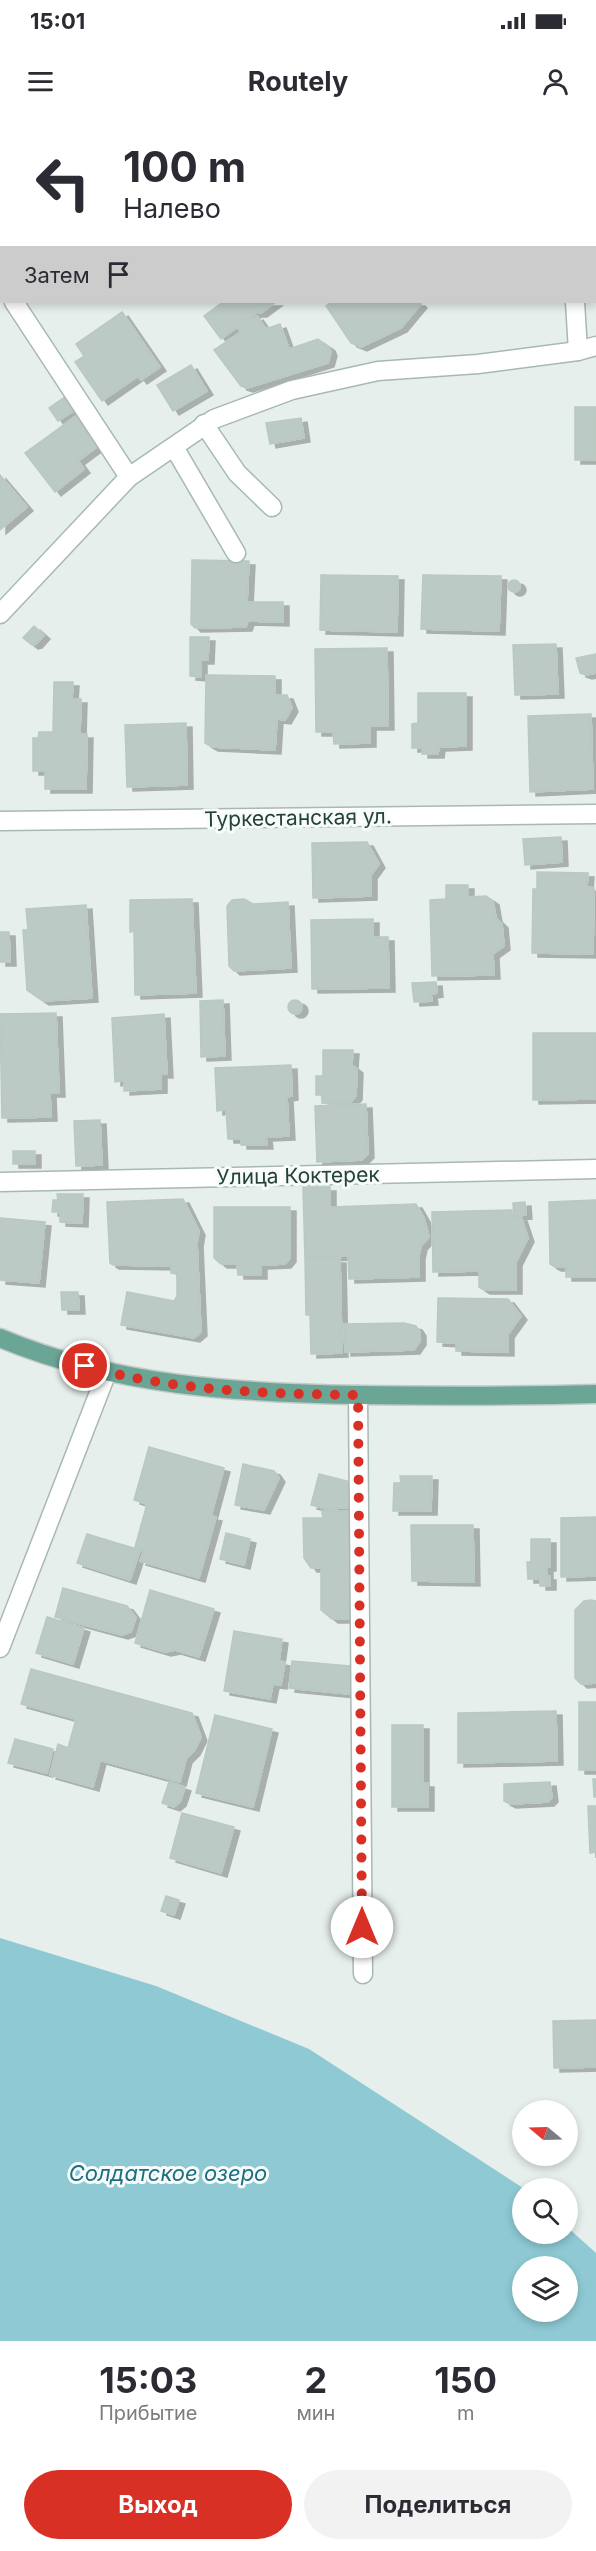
<!DOCTYPE html>
<html lang="ru">
<meta charset="utf-8">
<style>
:root{--surface:#fff;--page:#f2f2f3;--text:#2b2b33;--muted:#7c7c81;--accent:#d93025}
body{margin:0;font-family:Inter,sans-serif;background:var(--page);color:var(--text);height:100vh;display:flex;flex-direction:column;font-size:22px;white-space:nowrap}
*{box-sizing:border-box;margin:0}
p{font-size:20px;color:var(--muted)}
.icon{flex:none;width:33px;height:33px;fill:none;stroke:currentColor;stroke-width:2;stroke-linecap:round;stroke-linejoin:round}
.map{position:relative;height:2221px;overflow:hidden}
.panel{display:flex;flex-direction:column;background:var(--surface);flex:1}
.panel>*{flex:none}
.banner{position:absolute;left:0px;top:0px;width:597px;height:183px;box-shadow:0 3px 9px #0003;background:#fff;color:var(--text);overflow:hidden}
.needle{width:39px;rotate:289deg}
.controls{position:absolute;left:512px;top:1980px;display:grid;gap:12px}
.controls a{display:grid;place-items:center;width:66px;height:66px;border-radius:50%;background:var(--surface);box-shadow:0 3px 9px #0003;font-size:30px}
.pin{position:absolute;display:grid;place-items:center;width:51px;height:51px;color:#fff;margin:-26px;border:3px solid #fff;border-radius:50%;box-shadow:0 2px 6px #0007}
.me{position:absolute;width:66px;margin:-33px;rotate:0deg;stroke-linejoin:round;filter:drop-shadow(0 0 4px #0008)}
.turn{display:flex;align-items:center;gap:21px;height:126px;padding:0 24px;font-size:27px}
.turn .icon{width:78px;height:78px;stroke-width:2.5}
.turn b{display:block;font-size:42px;line-height:51px}
.then{display:flex;align-items:center;height:57px;padding:0 24px;background:#0003;gap:12px;font-size:22px}
.eta{display:flex;justify-content:space-evenly;align-items:center;height:102px;text-align:center}
.eta b{font-size:36px;font-weight:700;line-height:42px}
.button{display:flex;gap:12px;margin-top:auto;padding:12px 24px}
.button a{flex:1;height:69px;border-radius:36px;background:var(--accent);color:#fff;font-size:24px;font-weight:700;line-height:69px;text-align:center}
.button a+a{background:var(--page);color:var(--text)}
.status{display:flex;justify-content:space-between;align-items:center;height:42px;padding:0 30px;background:var(--surface);direction:ltr}
.status svg{height:16px;fill:currentColor}
header{display:flex;justify-content:space-between;align-items:center;height:78px;padding:0 24px;background:var(--surface);font-size:27px;font-weight:700}
.map>svg:first-child{display:block}
</style>
<div class="status"><b>15:01</b><svg viewBox="0 0 49 12"><path d="M0 12V9h3v3zM5 12V6h3v6zM10 12V3h3v9zM15 12V0h3v12zM26 1h20v11H26zM47 4h2v5h-2z"/></svg></div>
<header><svg class="icon" aria-label="menu" viewBox="0 0 24 24"><path d="M4 6h16M4 12h16M4 18h16"/></svg>Routely<svg class="icon" aria-label="person" viewBox="0 0 24 24"><circle cx="12" cy="8" r="4"/><path d="M4 21q1-7 8-7t8 7"/></svg></header>
<div class="map">
<svg width="596" height="2221" viewBox="0 0 596 2221">
<defs>
<filter id="shadow"><feDropShadow dx="6" dy="4" stdDeviation="0" flood-color="#0004"/></filter>
</defs>
<rect width="100%" height="100%" fill="#e6efeb"/>
<path fill="#8ec9d4" fill-rule="evenodd" d="M0 1818 156 1866 309 1929 523 2068 522 2114H567V2107L596 2133V2221H0ZM522 2146H567V2192H522Z"/>
<g fill="#bbcac4" stroke="#b8c9c2" stroke-width="1.5" filter="url(#shadow)">
<path d="M3 0H79L80 2H2V5L0 2Z"/>
<rect x="291" y="0" width="28" height="2"/>
<path d="M223 182H276L261 193H256L221 219 204 196Z"/>
<path d="M332 182H419L421 184 401 208 361 227 351 223 326 186Z"/>
<path d="M122 192 160 247 141 260 138 256 102 281 75 242 84 236 76 224Z"/>
<path d="M257 196 266 209 280 204 289 229 318 219 329 227 331 232 328 243 247 268 241 266 214 230 241 212 238 208Z"/>
<path d="M191 245 207 271 173 291 157 265Z"/>
<path d="M72 272 81 286 58 301 49 288Z"/>
<rect x="575" y="287" width="21" height="53"/>
<path d="M76 296 98 326 78 341 84 349 55 372 25 333Z"/>
<path d="M301 298 304 318 270 324 266 303Z"/>
<path d="M0 355 27 387 0 410Z"/>
<path d="M192 440 249 441 247 482H283V502L248 501 246 507 195 508 191 504Z"/>
<path d="M321 455 398 456 397 512 320 510Z"/>
<path d="M423 455 501 456 499 511 421 509Z"/>
<circle cx="514" cy="466" r="6"/>
<path d="M34 506 44 515 36 524 32 525 23 518Z"/>
<path d="M190 517H209L208 540H201V557L190 556Z"/>
<path d="M556 524 558 574 515 575 513 525Z"/>
<path d="M387 528 388 606H370V623L334 624 333 612H316L315 529Z"/>
<path d="M596 534V553L586 555 580 553 576 538Z"/>
<path d="M206 555 275 556V575H287L292 588 285 600 277 599 275 630 212 627 205 623Z"/>
<path d="M54 562H73L72 579H81L80 614H87L86 669H45V651H33V618H38L39 612H53Z"/>
<path d="M418 573H466V626L439 627 438 634H422V628H412V604L418 603Z"/>
<path d="M591 594 593 669 530 672 528 596Z"/>
<path d="M186 603 187 665 127 667 125 605Z"/>
<path d="M561 717 562 742 525 745 523 719Z"/>
<path d="M367 722 379 744 371 755V776L313 778 312 723Z"/>
<path d="M537 752 588 753 587 767 594 768 593 834 532 833 533 769H537Z"/>
<path d="M446 765H468V777L486 776 493 781 496 798 502 804 504 826 493 834 494 855 432 856 430 780 446 779Z"/>
<path d="M192 779 196 873 135 875 134 811 130 812V780Z"/>
<path d="M244 779 253 784 288 782 291 848 234 851 229 846 227 786 232 780Z"/>
<path d="M86 785 92 878 43 881 27 870 23 810H28L26 789Z"/>
<path d="M373 799V817H388L389 868 312 869 311 800Z"/>
<path d="M0 812H9L10 842H0Z"/>
<path d="M436 862 437 873 431 874 432 881 414 882 412 863Z"/>
<path d="M223 880 225 936 201 937 200 881Z"/>
<circle cx="295" cy="887" r="7"/>
<path d="M56 893 59 973H50L51 997 2 998 0 894Z"/>
<path d="M164 894 167 954H161V969L124 971V961L115 962 112 898Z"/>
<path d="M533 913H596V979L533 980Z"/>
<path d="M323 930H353L352 945 357 949 356 976 349 984 322 983V975H316V956H323Z"/>
<path d="M291 945 292 976 287 977 289 1016 266 1017 267 1025H241V1019H228L226 990 217 991 215 948Z"/>
<path d="M366 984 368 1034 362 1040 317 1042 315 986Z"/>
<path d="M100 1000 102 1045 76 1046 74 1001Z"/>
<rect x="13" y="1031" width="22" height="13"/>
<path d="M303 1067H330V1087L416 1084 424 1098 429 1117 421 1126 419 1135V1157L349 1159 348 1136 305 1138Z"/>
<path d="M57 1074H83L82 1103 60 1102V1092H52L53 1080H58Z"/>
<path d="M183 1079 199 1111 197 1123 201 1212 194 1218 121 1205 127 1172 174 1181 177 1176V1154L171 1153V1146L113 1145 110 1143 107 1082Z"/>
<path d="M596 1080V1157H566V1147H555L550 1144 549 1082Z"/>
<path d="M525 1082 526 1095 514 1096 513 1083Z"/>
<path d="M214 1087H290V1138L285 1144 261 1145V1155H238L237 1144H221L214 1138Z"/>
<path d="M512 1090V1097H521L528 1118 516 1142V1170H484L479 1167V1151L433 1152 432 1092Z"/>
<path d="M0 1098 45 1102 39 1163 0 1160Z"/>
<path d="M305 1139H340L342 1233 311 1234 310 1195H306Z"/>
<path d="M61 1172H78L79 1190H62Z"/>
<path d="M438 1178 508 1179 521 1196 508 1214V1232L456 1231V1223L437 1222Z"/>
<path d="M404 1203 416 1206 420 1212V1221L414 1230 345 1232 344 1204Z"/>
<path d="M149 1327 224 1348 211 1396 216 1397 199 1458 140 1441 144 1430 135 1427 147 1384 134 1380Z"/>
<path d="M243 1344 274 1351 279 1358 264 1390 235 1385Z"/>
<path d="M319 1354 359 1364 357 1387 327 1389 311 1385Z"/>
<path d="M400 1356H432L431 1391H393L394 1363H401Z"/>
<path d="M322 1391H356L358 1499H332L321 1490V1448H311L304 1438 303 1398H323Z"/>
<path d="M596 1397V1456L561 1457V1398Z"/>
<path d="M411 1405H473L474 1462 412 1461Z"/>
<path d="M226 1413 250 1419 244 1445 220 1439Z"/>
<path d="M87 1414 140 1430 130 1460 77 1443Z"/>
<path d="M531 1419H550V1447H547V1456H550V1466H540V1459H528L527 1442H531Z"/>
<path d="M63 1468 127 1486 136 1498 131 1512 122 1515 55 1497Z"/>
<path d="M150 1470 214 1489 199 1537 175 1530 165 1532 135 1523Z"/>
<path d="M591 1480 596 1481V1563L581 1564 575 1558V1490L584 1481Z"/>
<path d="M47 1497 84 1508 73 1544 36 1533Z"/>
<path d="M234 1511 282 1519 279 1541 285 1542 281 1565 273 1564 270 1579 224 1571Z"/>
<path d="M292 1541 361 1547 359 1575 289 1568Z"/>
<path d="M31 1549 192 1593 201 1617 194 1631 186 1639 180 1662 100 1640 93 1667 50 1655 58 1624 68 1628 76 1599 21 1584Z"/>
<rect x="579" y="1582" width="17" height="68"/>
<path d="M556 1591 557 1641 458 1643V1593Z"/>
<path d="M215 1595 272 1609 253 1687 196 1673Z"/>
<path d="M392 1605H423V1663H428V1687H392Z"/>
<path d="M15 1619 53 1629 47 1653 8 1643Z"/>
<path d="M593 1659H596V1677H594Z"/>
<path d="M169 1662 185 1667 180 1682 174 1687 162 1683Z"/>
<path d="M550 1662 552 1678 548 1682 510 1684 504 1681V1664Z"/>
<path d="M588 1686H596V1732L590 1733Z"/>
<path d="M182 1693 234 1707 221 1753 170 1738Z"/>
<path d="M166 1776 179 1780 174 1795 161 1791Z"/>
<path d="M596 1900V1947L554 1948 553 1901Z"/>
</g>
<g fill="none" stroke-linecap="round" stroke-linejoin="round">
<g stroke="#a8b8b2" stroke-width="21">
<g id="minor">
<path d="M516 0 517 2"/>
<path d="M0 161 2 164"/>
<path d="M14 182 129 357"/>
<path d="M575 182 578 231"/>
<path d="M204 304 237 353 272 387"/>
<path d="M174 327 236 433"/>
<path d="M0 494 129 357 214 299 292 270 378 251 478 244 578 231 596 226"/>
<path d="M0 701 596 694"/>
<path d="M0 1062 596 1049"/>
<path d="M358 1275 363 1854"/>
<path d="M0 1528 107 1252"/>
</g>
</g>
<g stroke="#c2cac8" stroke-width="21">
<path id="major" d="M0 1218C114 1266 239 1273 360 1275 439 1276 517 1276 596 1274"/>
</g>
<use href="#minor" stroke="#fff" stroke-width="18"/>
<use href="#major" stroke="#6aa596" stroke-width="18"/>
</g>
<g fill="none" stroke-linecap="round" stroke-linejoin="round">
<path stroke="#d93025" stroke-width="10" stroke-dasharray="0 18" d="M85 1246C171 1271 269 1274 358 1275L362 1807"/>
</g>
<g text-anchor="middle" stroke-width="6" stroke-linejoin="round" paint-order="stroke">
<g font-size="21" fill="#24423a" stroke="#f7fbf9">
<text transform="translate(298 698) rotate(-1)" y="7">Туркестанская ул.</text>
<text transform="translate(298 1056) rotate(-1)" y="7">Улица Коктерек</text>
</g>
<g font-size="22" font-style="italic" fill="#1c6f80" stroke="#f7fbf9">
<text x="168" y="2061">Солдатское озеро</text>
</g>
</g>
</svg>
<div class="controls">
<a><svg class="needle" viewBox="-14 -14 28 28"><path d="M0-13l5 13h-10z" fill="#e53935"/><path d="M0 13l5-13h-10z" fill="#7c7c81"/></svg></a>
<a><svg class="icon" aria-label="search" viewBox="0 0 24 24"><circle cx="10" cy="10" r="6"/><path d="M15 15l6 6"/></svg></a>
<a><svg class="icon" aria-label="layers" viewBox="0 0 24 24"><path d="M12 4l9 5-9 5-9-5zM3 14l9 5 9-5"/></svg></a>
</div>
<div class="pin" style="left:85px;top:1246px;background:#d93025"><svg class="icon" aria-label="arrive" viewBox="0 0 24 24"><path d="M6 21V4h12l-3 4 3 4H6"/></svg></div>
<svg class="me" style="left:362px;top:1807px" viewBox="-20 -20 40 40"><circle r="19" fill="#fff"/><path d="M0-13L10 11 0 6-10 11z" fill="#d93025"/></svg>
<div class="banner">
<div class="turn"><svg class="icon" aria-label="left" viewBox="0 0 24 24"><path d="M17 20v-9H6M10 6l-5 5 5 5"/></svg><div><b>100 m</b>Налево</div></div>
<div class="then">Затем<svg class="icon" aria-label="arrive" viewBox="0 0 24 24"><path d="M6 21V4h12l-3 4 3 4H6"/></svg></div>
</div>
</div>
<section class="panel">
<div class="eta">
<div><b>15:03</b><p>Прибытие</p></div>
<div><b>2</b><p>мин</p></div>
<div><b>150</b><p>m</p></div>
</div>
<div class="button"><a>Выход</a><a>Поделиться</a></div>
</section>
